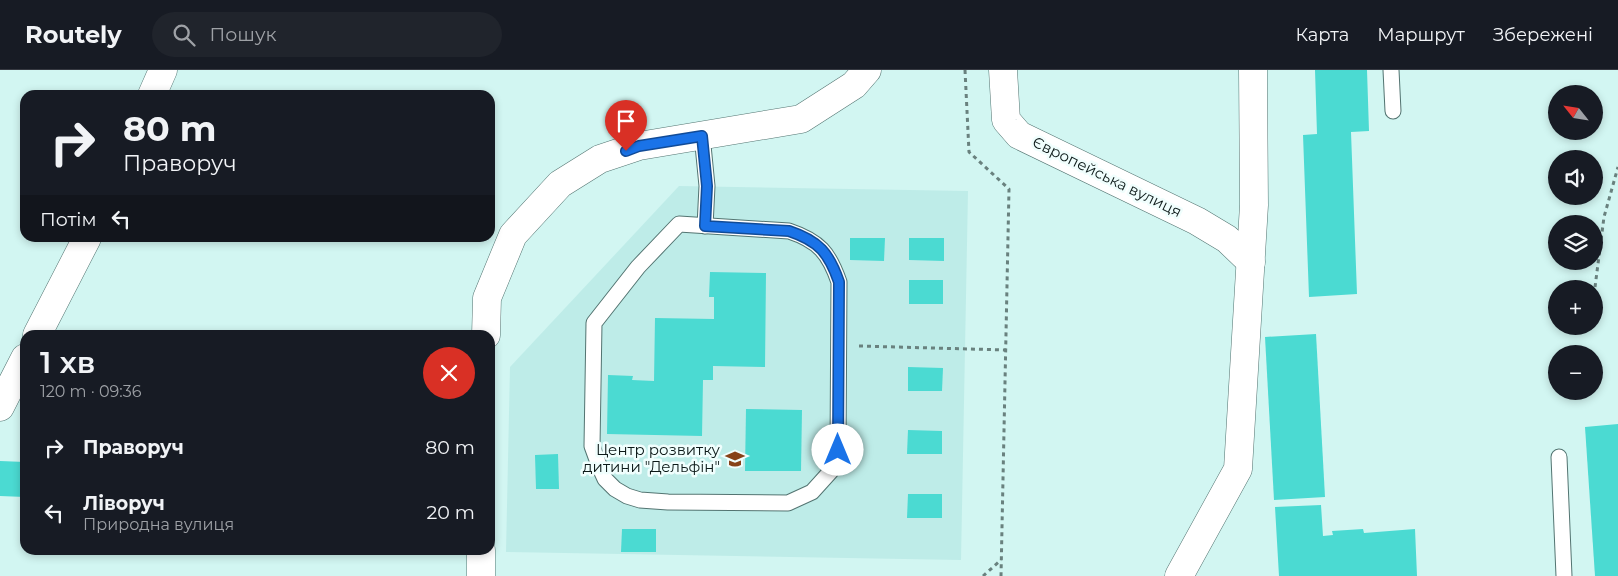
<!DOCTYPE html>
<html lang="uk">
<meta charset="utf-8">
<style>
:root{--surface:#171b24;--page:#20242c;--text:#f1f3f6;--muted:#9ea1a6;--line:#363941}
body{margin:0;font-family:Montserrat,sans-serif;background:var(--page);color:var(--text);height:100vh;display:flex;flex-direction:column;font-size:19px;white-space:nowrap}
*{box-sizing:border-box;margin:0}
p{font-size:16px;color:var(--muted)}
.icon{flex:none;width:28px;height:28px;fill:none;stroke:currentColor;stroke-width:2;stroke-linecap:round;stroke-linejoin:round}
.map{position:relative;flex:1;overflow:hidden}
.side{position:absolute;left:20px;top:260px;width:475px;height:225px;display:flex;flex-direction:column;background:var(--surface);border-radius:15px;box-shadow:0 2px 8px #0003}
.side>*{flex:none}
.guide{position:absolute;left:20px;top:20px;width:475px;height:152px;border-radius:15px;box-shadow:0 2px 8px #0003;background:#171b24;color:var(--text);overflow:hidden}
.needle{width:32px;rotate:300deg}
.controls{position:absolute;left:1548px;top:15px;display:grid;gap:10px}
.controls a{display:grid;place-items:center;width:55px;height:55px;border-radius:50%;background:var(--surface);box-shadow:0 2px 8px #0003;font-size:25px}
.pin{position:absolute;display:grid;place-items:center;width:42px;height:42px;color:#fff;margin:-51px -21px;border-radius:50% 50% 50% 0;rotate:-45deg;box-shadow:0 0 5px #0007}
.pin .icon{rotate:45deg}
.me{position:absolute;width:55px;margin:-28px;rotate:0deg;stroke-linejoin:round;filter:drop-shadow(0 0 4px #0008)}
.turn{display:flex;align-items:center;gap:18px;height:105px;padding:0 20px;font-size:22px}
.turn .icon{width:65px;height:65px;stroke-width:2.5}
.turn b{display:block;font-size:35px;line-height:42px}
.then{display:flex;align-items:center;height:48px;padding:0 20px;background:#0003;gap:10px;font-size:19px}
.round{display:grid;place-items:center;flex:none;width:52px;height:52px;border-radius:26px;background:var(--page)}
.headline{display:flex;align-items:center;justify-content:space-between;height:85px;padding:0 20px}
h1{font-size:30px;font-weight:600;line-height:38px}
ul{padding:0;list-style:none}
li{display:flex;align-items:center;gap:15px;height:65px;padding:0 20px}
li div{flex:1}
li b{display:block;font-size:19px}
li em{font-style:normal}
header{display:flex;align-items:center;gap:30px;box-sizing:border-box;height:70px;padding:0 25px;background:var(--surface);border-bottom:1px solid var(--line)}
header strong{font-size:24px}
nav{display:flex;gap:28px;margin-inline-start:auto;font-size:18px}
.search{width:350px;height:45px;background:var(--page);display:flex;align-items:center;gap:12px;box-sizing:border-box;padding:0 18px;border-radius:28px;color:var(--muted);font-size:19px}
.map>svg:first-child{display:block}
</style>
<header>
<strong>Routely</strong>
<div class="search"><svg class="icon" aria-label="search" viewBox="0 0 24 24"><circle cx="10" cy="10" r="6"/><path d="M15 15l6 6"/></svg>Пошук</div>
<nav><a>Карта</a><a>Маршрут</a><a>Збережені</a></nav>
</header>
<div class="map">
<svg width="1618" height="506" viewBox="0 0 1618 506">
<rect width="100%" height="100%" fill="#d2f6f2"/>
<path fill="#beece8" d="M679 116 968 121 961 490 506 482 510 297Z"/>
<g fill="#4bdad2">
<path d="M1315 0H1367L1369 61 1351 62 1357 224 1309 227 1303 65 1317 64Z"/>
<path d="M850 168H885L884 191 850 190Z"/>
<path d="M909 168H944V191L909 190Z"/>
<path d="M710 202 766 203 765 297 713 296V310H703L702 366 607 364 608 305 633 306 632 310 654 311 655 248 714 249V227H709Z"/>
<rect x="909" y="210" width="34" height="24"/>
<path d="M1316 264 1325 427 1274 430 1265 267Z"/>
<path d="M908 297 943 298 942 321H908Z"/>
<path d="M746 339 802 340 801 401H745Z"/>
<path d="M1618 354V506H1595L1585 357Z"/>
<path d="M908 360 942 361V384H907Z"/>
<path d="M558 384 559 419H536L535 385Z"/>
<path d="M0 391 25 392V427L0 426Z"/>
<path d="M908 424H942V448H907Z"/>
<path d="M1321 435 1323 466 1333 465 1332 461 1363 459 1364 463 1415 459 1417 506H1279L1275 437Z"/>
<path d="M622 459H656V482H621Z"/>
</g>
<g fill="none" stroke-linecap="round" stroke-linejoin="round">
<g stroke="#537471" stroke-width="17">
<g id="service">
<path d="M1391 0 1393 41"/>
<path d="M702 65 707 116 705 156"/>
<path d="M679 154 789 161C819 171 829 183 839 212L838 380 831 401 812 422 788 433 668 432 640 430 627 426 615 419 605 409 600 398 592 376 594 253 638 197Z"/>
<path d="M1559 387 1564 506"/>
</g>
</g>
<g stroke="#537471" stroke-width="29">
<g id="minor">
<path d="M1003 0 1006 50 1019 65 1197 151 1227 169 1251 192"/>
<path d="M152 25 163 0"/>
<path d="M37 265 87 168"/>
<path d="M486 265 487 228 513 165 560 114 600 89 639 76 801 49 854 15 867 0"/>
<path d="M0 337 25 288"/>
<path d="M481 506V480"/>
<path d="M1179 506 1238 399 1254 135 1253 0"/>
</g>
</g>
<g stroke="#69817e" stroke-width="3" stroke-dasharray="4 4" stroke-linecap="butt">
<path d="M965 0 969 82 1009 119 1001 506"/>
<path d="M1594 225 1604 147 1618 97"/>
<path d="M859 276 1006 280"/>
<path d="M983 506 1001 490"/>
</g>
<use href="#service" stroke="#fff" stroke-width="15"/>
<use href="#minor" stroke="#fff" stroke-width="28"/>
</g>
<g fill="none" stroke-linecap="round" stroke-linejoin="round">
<g stroke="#114b97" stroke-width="12">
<path id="route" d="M626 81 639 76 702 66 707 116 705 156 789 161C819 171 829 183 839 212L838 380"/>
</g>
<use href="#route" stroke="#1a73e8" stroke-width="9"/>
</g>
<defs>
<g id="school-bare" transform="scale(1.5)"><path d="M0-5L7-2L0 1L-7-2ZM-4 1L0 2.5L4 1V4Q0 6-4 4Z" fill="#874218" stroke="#f0fefd" stroke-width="2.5" paint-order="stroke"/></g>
</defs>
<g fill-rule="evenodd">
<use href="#school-bare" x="735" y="389"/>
</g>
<g text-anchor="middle" stroke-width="5" stroke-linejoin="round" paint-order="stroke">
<g font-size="15" fill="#0c1918" stroke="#f0fefd">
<text transform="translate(1107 107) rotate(26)" y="5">Європейська вулиця</text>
</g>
<g font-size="15" fill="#0c1918" stroke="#f0fefd" text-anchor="end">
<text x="720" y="385">Центр розвитку<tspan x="720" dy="17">дитини "Дельфін"</tspan></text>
</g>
</g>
</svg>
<div class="controls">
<a><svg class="needle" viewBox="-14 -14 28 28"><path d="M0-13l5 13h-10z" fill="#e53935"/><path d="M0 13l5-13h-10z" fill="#9ea1a6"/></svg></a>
<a><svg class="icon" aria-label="sound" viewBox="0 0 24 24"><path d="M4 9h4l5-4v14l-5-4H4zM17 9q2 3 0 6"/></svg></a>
<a><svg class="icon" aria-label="layers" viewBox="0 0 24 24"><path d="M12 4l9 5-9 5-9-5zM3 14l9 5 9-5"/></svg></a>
<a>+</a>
<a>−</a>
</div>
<div class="pin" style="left:626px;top:81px;background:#d93025"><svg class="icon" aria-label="arrive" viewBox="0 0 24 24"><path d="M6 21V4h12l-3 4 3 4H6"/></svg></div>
<svg class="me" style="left:838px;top:380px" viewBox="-20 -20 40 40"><circle r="19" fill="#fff"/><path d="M0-13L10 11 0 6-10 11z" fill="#1a73e8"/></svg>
<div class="guide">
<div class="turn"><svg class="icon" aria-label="right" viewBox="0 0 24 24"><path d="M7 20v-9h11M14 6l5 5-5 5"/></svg><div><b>80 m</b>Праворуч</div></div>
<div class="then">Потім<svg class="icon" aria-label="left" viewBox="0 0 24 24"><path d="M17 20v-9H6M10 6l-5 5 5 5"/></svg></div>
</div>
<section class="side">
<div class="headline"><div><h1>1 хв</h1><p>120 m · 09:36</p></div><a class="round" style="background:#d93025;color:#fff"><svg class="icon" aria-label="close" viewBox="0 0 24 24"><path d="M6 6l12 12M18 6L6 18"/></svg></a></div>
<ul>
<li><svg class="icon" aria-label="right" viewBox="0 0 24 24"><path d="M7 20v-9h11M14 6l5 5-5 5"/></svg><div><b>Праворуч</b></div><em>80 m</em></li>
<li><svg class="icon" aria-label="left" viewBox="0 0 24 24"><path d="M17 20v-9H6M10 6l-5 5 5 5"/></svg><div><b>Ліворуч</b><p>Природна вулиця</p></div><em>20 m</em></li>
</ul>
</section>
</div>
